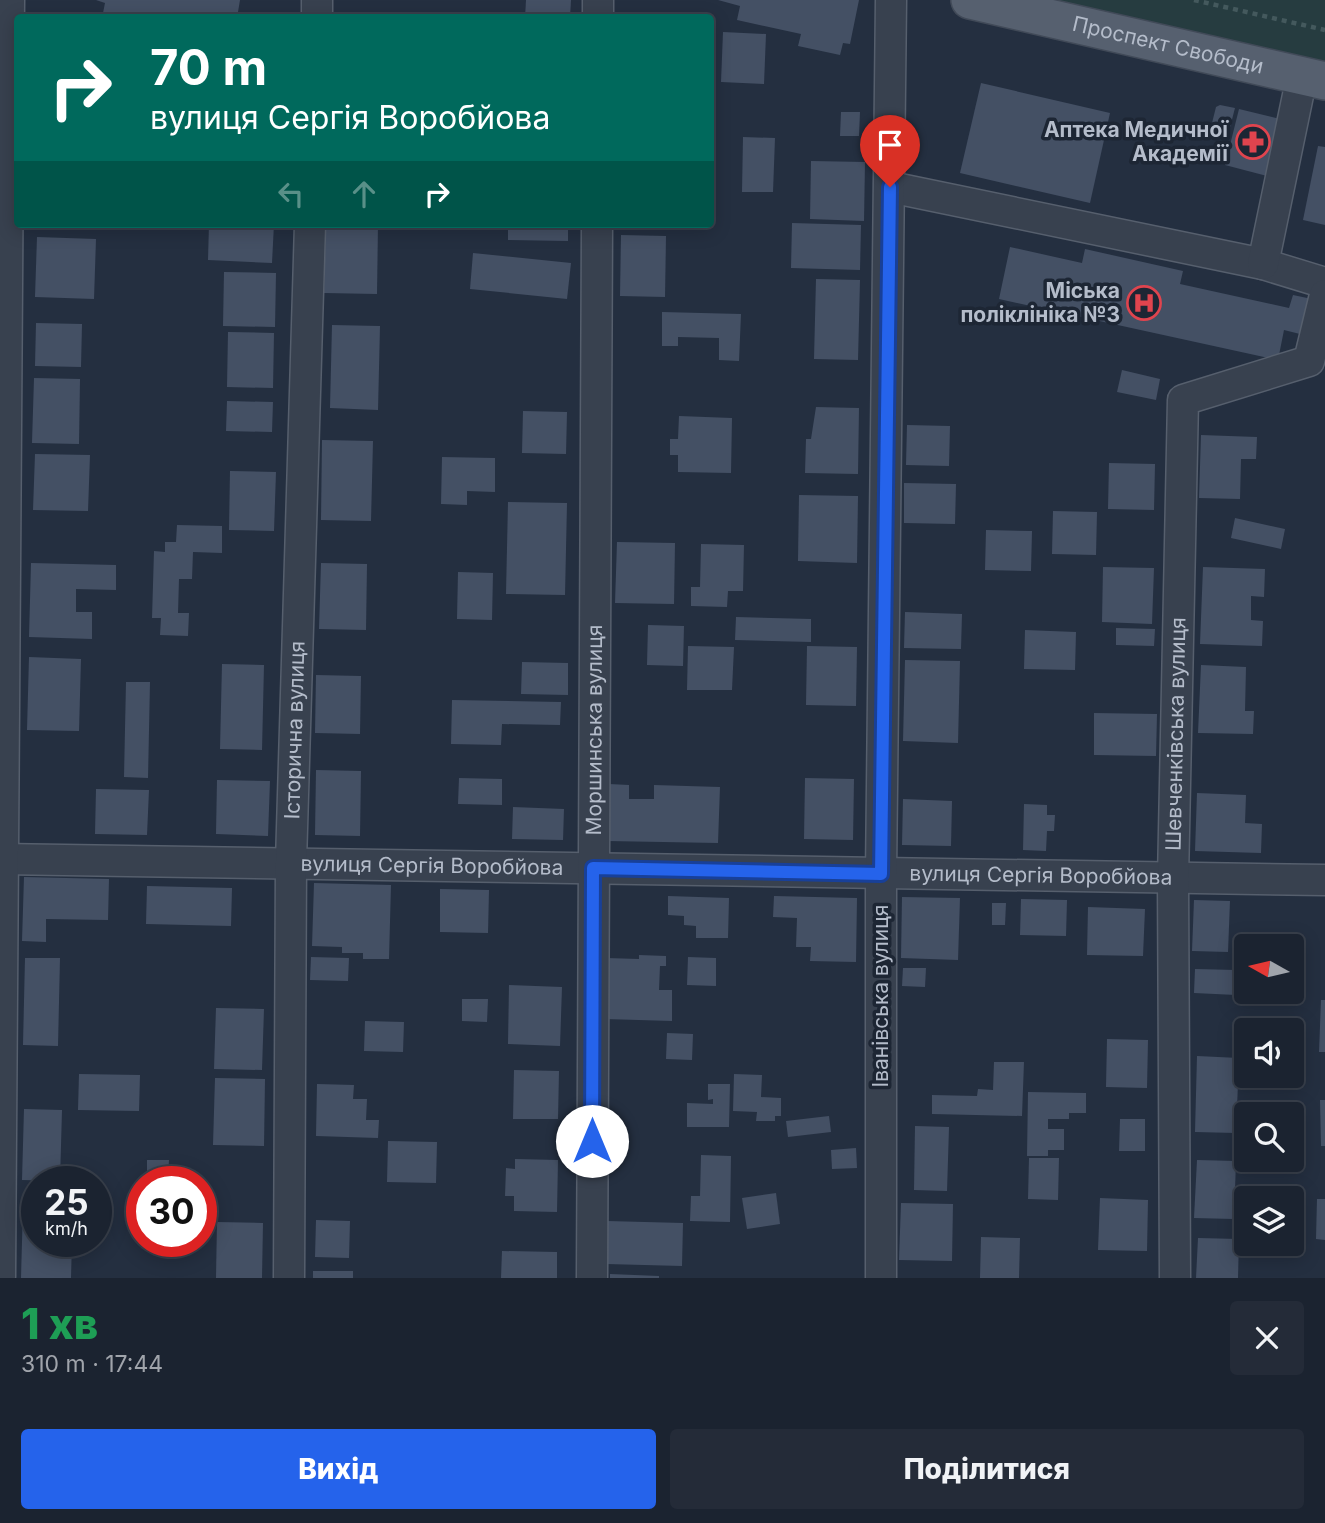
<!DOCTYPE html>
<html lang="uk">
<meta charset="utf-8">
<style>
:root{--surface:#1b2330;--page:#242b38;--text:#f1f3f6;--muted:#a0a4ab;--line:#39404c;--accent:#2563eb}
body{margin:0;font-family:Inter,sans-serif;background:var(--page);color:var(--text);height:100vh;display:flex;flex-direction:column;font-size:26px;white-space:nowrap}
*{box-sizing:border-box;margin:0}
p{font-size:23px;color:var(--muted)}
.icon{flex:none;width:38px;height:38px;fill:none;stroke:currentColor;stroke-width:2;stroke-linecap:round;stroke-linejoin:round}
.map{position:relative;height:1278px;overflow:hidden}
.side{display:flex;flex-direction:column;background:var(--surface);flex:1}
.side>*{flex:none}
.banner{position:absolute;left:14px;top:14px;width:700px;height:214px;border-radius:7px;box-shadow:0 4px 18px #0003,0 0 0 2px var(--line);background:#00695c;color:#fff;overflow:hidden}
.needle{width:46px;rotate:278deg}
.tools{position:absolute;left:1234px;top:934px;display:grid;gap:14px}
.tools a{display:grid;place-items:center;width:70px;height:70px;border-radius:7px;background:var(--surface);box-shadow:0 4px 18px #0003,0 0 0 2px var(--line);font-size:35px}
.speed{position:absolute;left:21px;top:1166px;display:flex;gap:14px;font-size:35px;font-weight:700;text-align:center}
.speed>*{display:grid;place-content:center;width:91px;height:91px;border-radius:50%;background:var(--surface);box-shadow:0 4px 18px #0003,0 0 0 2px var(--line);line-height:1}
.speed small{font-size:18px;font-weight:400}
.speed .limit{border:10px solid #d22;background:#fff;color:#111}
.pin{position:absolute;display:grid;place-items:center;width:60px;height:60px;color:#fff;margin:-72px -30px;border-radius:50% 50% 50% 0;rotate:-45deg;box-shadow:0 0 7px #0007}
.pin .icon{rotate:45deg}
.me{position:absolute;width:77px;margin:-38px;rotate:0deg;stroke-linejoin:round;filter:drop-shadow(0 0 5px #0008)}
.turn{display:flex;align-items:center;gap:24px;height:147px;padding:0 21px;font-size:32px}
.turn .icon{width:91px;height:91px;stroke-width:2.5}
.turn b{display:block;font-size:49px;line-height:60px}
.lanes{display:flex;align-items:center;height:66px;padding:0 21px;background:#0003;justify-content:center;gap:35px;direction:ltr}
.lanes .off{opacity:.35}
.round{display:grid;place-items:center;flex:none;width:74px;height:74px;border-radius:7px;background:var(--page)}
.overview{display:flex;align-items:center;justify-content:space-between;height:119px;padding:0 21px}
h1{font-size:42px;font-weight:800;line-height:52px;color:#1e9e55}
.cta{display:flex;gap:14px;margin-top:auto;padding:14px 21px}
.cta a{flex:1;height:80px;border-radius:7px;background:var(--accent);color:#fff;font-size:28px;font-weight:800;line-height:80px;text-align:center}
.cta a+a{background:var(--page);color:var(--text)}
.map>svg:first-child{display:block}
</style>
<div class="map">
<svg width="1325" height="1278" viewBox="0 0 1325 1278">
<rect width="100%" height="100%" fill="#242f40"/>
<path fill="#263c40" d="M1055 0H1325V62Z"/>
<g fill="#445064">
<path d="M96 0H240L237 18H102L105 3Z"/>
<path d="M526 0H571L570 18H525Z"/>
<path d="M718 0H859L850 44 843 43 840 55 798 46 801 34 737 20 740 6Z"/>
<path d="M723 32 766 34 764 84 721 82Z"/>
<path d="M981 83 1110 113 1090 203 960 173Z"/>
<path d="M1220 105 1235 108 1229 131 1211 127 1216 107Z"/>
<path d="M1239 109 1280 119 1267 176 1225 165Z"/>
<path d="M841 112H860L859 136H840Z"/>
<path d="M743 137 775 138 773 192H742Z"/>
<path d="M1318 146 1325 147V225L1303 220Z"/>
<path d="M811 161 865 162 864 221 810 219Z"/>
<path d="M792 223 861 225 860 270 791 268Z"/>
<path d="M209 224H274L272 263 208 260Z"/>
<path d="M326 224H378L377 294 324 293Z"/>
<path d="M508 224H568V241L508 240Z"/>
<path d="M621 235 666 236 665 297 620 296Z"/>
<path d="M37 237 96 239 94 299 35 297Z"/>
<path d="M1010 247 1082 263 1085 249 1183 271 1180 284 1289 308 1293 295 1312 299 1304 335 1284 330 1278 360 999 299Z"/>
<path d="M473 253 571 263 567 299 470 289Z"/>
<path d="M224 272 276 273 275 327 223 326Z"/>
<path d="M816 279 860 280 858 360 814 359Z"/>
<path d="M662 312 741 314 739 361 719 360V338L678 337V346H662Z"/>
<path d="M36 323 82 324 81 367 35 366Z"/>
<path d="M332 325 380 326 378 410 330 408Z"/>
<path d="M228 332 274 333 273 388 227 387Z"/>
<path d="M1122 370 1160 379 1156 400 1117 392Z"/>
<path d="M34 378 80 379 79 444 32 443Z"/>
<path d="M227 401 273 402 272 432 226 431Z"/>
<path d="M816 407 859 408 858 474 805 473 806 439H811Z"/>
<path d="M523 411 567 412 566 454 522 453Z"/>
<path d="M679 416 732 418 731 473 678 472V455H670V439H678Z"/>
<path d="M907 425 950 426 949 466 906 465Z"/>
<path d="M1201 435 1257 437 1256 459H1241L1240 499 1199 498Z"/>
<path d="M322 440 373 441 371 521 321 520Z"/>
<path d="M35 454 90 455 88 511 33 510Z"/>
<path d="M442 457 495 458V492L467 491V505L441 504Z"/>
<path d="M1109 463 1155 464 1154 510 1108 509Z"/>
<path d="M230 471 276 472 274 531 229 530Z"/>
<path d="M904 483 956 484 955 524 904 523Z"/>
<path d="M799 495 858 496 857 563 798 561Z"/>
<path d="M508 502 567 503 565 595 506 594Z"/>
<path d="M1053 511 1097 512 1096 555 1052 554Z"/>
<path d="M1235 518 1285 529 1281 549 1231 538Z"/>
<path d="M177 525 222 526V553L193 552 192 579H179L178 613H189L188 636 160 635 161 618H152L154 551 165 552V542H176Z"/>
<path d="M986 530 1032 531 1031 571 985 570Z"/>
<path d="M617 542 675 543 674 604 615 603Z"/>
<path d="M701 544 744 545 743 591H728L727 607 691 606V587H700Z"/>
<path d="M31 563 116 565V590L76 589V612H92V639L29 637Z"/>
<path d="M321 563 367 564 366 630 319 629Z"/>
<path d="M1103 567 1154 568 1152 624 1102 622Z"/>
<path d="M1203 567 1265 569 1264 597 1251 596V620L1263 621 1262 646 1200 644Z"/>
<path d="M458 572 493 573 492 620 457 619Z"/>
<path d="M905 612 962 614 961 649 904 648Z"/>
<path d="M736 617 811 619V642L735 640Z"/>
<path d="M648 625 684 626 683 666 647 665Z"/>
<path d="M1116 628 1155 629 1154 646 1116 645Z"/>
<path d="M1025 630 1076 632 1075 670 1024 669Z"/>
<path d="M688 646 734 647 732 690H687Z"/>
<path d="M807 646 857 647 856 706 806 705Z"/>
<path d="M29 657 81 659 79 731 27 730Z"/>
<path d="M905 660 960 661 958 743 903 741Z"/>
<path d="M522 662 568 663V695L521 694Z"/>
<path d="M222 664 264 665 262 750 220 749Z"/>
<path d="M1201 665 1246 667 1245 711H1254L1253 734 1198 733Z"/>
<path d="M316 675 361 676 360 734 315 733Z"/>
<path d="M126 682H150L148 778 124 777Z"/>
<path d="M452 700 561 702 560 725 502 724 501 745 451 744Z"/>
<path d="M1094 713 1157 714 1156 756 1094 755Z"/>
<path d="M316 770 361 771 360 836 315 835Z"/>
<path d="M459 778 502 779V805L458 804Z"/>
<path d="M805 778 854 779 853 840 804 839Z"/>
<path d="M217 780 270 781 268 836 216 834Z"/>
<path d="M609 784 629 785V799H654V785L720 787 718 843 607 841Z"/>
<path d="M96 789 149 790 147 835 95 834Z"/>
<path d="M1197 793 1246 795 1245 823 1262 824 1261 853 1195 851Z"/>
<path d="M903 799 952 801 951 846 902 845Z"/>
<path d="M1024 804 1047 805V815H1055L1054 831H1047L1046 851 1023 850Z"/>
<path d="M513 807 564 809 563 840 512 839Z"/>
<path d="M24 877 109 879 108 920 46 919V942L22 941Z"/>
<path d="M314 883 391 885 389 959H363V953H342V947L312 946Z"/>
<path d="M147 886 232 888 231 926 146 924Z"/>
<path d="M440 889 489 890 488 933 440 932Z"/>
<path d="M668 896 729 898 728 938H696V926L684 925V916L668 915Z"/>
<path d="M774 896 857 898 856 962 810 961 811 947H796L797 918 773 917Z"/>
<path d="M902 897 960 898 958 960 901 958Z"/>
<path d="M1021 899 1067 900 1066 936 1020 935Z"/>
<path d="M1194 900 1230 901 1228 952 1192 951Z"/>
<path d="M992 903H1006L1005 925H992Z"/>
<path d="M1088 907 1145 909 1143 956 1087 955Z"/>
<path d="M639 955 666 956V966H660L659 990H672V1021L605 1019 606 958 639 959Z"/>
<path d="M311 957 349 958 348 981 310 980Z"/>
<path d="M688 957 716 958V986L687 985Z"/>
<path d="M25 958H60L58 1046 23 1045Z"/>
<path d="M903 968H926L925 987 902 986Z"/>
<path d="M1195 969 1236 970V995L1194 993Z"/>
<path d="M509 985 562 987 560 1046 508 1044Z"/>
<path d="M462 999H488L487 1022 462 1021Z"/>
<path d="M1321 1000H1325V1052H1319Z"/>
<path d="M216 1008 264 1009 262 1070 214 1069Z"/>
<path d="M365 1021 404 1022 403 1052 364 1051Z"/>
<path d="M667 1033 693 1034 692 1060 666 1059Z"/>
<path d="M1107 1039 1148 1040 1147 1088 1106 1087Z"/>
<path d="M1197 1056 1239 1058 1236 1133 1195 1132Z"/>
<path d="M994 1062H1024L1022 1116 932 1114V1095L977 1096 978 1089 993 1090Z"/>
<path d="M514 1070 559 1071 558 1119H513Z"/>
<path d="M79 1074 140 1075 139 1111 78 1110Z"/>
<path d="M734 1074 762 1075 761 1097 781 1098V1116H775V1121H756L757 1112 733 1111Z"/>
<path d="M215 1078 265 1079 264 1146 213 1145Z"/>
<path d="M317 1084 354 1085 353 1099H367L366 1120H379L378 1138 316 1136Z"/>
<path d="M708 1084H730L729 1127H687V1103L713 1104V1099L708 1100Z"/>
<path d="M1028 1092 1086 1093V1113H1069V1119H1048V1129H1064V1150H1048V1156H1027Z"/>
<path d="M1320 1100H1325V1146H1321Z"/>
<path d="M24 1109 62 1110 60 1181 22 1180Z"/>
<path d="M829 1116 831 1132 788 1137 786 1121Z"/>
<path d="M1120 1119H1145V1151H1119Z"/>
<path d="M915 1126 949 1127 947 1191 914 1190Z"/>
<path d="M388 1141 437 1142 436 1183 387 1182Z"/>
<path d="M856 1148 857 1168 832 1169 831 1150Z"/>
<path d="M701 1155 731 1156 730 1222 690 1221 691 1196H700Z"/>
<path d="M1029 1158H1059L1058 1200 1028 1199Z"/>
<path d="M515 1159 558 1160 557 1212 514 1211V1196H505L506 1168 515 1169Z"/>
<path d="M147 1160H169L168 1176H177V1181H147Z"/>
<path d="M1197 1160 1236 1161 1234 1219 1194 1218Z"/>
<path d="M776 1193 780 1224 747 1229 742 1198Z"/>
<path d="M1100 1198 1148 1200 1147 1251 1098 1250Z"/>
<path d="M1317 1199H1325V1240L1316 1239Z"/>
<path d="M901 1203 953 1204 952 1261 899 1260Z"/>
<path d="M23 1205H37V1241H72L71 1278H21Z"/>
<path d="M316 1220 350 1221 349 1258 315 1257Z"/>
<path d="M607 1221 683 1223 682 1266 606 1264Z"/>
<path d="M217 1222 263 1223 262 1278H216Z"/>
<path d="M981 1237 1020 1238 1019 1278H980Z"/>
<path d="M1198 1238 1239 1239 1238 1278H1196Z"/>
<path d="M502 1251 557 1252V1278H501Z"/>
<rect x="313" y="1271" width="40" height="7"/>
<path d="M610 1274 659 1276V1278H610Z"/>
</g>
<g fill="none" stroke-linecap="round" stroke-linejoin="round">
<g stroke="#565f6d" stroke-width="33">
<g id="minor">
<path d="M317 18V0"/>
<path d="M598 18V0"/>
<path d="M890 187 1263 264 1325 283"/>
<path d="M1263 264 1302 76"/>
<path id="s1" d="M0 859 1325 880"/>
<path d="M0 1276 9 0"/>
<path id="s2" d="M289 1278 291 862 310 224"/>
<path id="s3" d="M592 1278 597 224"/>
<path d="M881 1278V874L891 0"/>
<path id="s4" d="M1175 1278 1173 879 1183 400 1309 361 1325 295"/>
</g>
</g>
<g stroke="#414a58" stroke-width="40">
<g id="major">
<path id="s5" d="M970 0 1325 81"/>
</g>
</g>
<path stroke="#44595d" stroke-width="4.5" stroke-dasharray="5 5" stroke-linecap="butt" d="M1194 0 1325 30"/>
<use href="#minor" stroke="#38414f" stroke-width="30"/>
<use href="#major" stroke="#56606f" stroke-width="37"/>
</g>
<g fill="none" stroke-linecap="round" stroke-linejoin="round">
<g stroke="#184099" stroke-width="18">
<path id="route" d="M592 1141 593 868 881 874 890 187"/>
</g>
<use href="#route" stroke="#2563eb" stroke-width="12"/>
</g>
<defs>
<g id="pharmacy-ring" transform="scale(1.75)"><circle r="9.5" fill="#1d2634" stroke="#e0444e" stroke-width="1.5"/><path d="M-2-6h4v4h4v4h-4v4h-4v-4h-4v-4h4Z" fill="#e0444e"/></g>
<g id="hospital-ring" transform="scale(1.75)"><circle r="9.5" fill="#1d2634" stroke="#e0444e" stroke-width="1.5"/><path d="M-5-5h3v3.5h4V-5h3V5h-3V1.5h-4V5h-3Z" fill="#e0444e"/></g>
</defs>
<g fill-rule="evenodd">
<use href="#pharmacy-ring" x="1253" y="142"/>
<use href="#hospital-ring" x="1144" y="303"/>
</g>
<g text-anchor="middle" stroke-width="7" stroke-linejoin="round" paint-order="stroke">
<g font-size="21" fill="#b4bcca" stroke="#1d2634">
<text dy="7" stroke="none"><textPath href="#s5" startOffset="203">Проспект Свободи</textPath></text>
<text dy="7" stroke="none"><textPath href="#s2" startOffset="548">Історична вулиця</textPath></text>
<text dy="7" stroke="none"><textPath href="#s3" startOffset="548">Моршинська вулиця</textPath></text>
<text dy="7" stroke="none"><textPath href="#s4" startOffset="544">Шевченківська вулиця</textPath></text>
<text dy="7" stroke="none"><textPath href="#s1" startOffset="432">вулиця Сергія Воробйова</textPath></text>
<text dy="7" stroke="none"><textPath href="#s1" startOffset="1041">вулиця Сергія Воробйова</textPath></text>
<text transform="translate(881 996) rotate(-90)" y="7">Іванівська вулиця</text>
</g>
<g font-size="21" font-weight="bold" fill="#b4bcca" stroke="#1d2634" text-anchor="end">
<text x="1228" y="137">Аптека Медичної<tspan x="1228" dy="24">Академії</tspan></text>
<text x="1120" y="298">Міська<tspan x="1120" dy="24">поліклініка №3</tspan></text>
</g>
</g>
</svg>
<div class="tools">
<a><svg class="needle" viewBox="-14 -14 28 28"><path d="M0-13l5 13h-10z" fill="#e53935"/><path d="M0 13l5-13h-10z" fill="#a0a4ab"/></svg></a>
<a><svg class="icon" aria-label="sound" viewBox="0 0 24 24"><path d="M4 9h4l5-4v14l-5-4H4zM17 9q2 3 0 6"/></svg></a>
<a><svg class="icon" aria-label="search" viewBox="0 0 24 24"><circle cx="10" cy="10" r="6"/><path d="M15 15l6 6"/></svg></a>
<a><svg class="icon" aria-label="layers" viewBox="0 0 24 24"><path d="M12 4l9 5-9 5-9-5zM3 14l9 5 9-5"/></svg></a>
</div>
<div class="speed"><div>25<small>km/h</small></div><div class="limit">30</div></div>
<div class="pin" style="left:890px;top:187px;background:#d93025"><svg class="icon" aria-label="arrive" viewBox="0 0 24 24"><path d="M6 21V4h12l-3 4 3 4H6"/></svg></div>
<svg class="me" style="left:592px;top:1141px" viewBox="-20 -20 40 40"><circle r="19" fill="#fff"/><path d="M0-13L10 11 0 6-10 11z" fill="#2563eb"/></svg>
<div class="banner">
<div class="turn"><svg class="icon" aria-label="right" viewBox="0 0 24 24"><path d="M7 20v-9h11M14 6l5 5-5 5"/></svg><div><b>70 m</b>вулиця Сергія Воробйова</div></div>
<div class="lanes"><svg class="icon off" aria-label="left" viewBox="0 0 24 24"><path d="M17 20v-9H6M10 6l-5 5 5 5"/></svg><svg class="icon off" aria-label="ahead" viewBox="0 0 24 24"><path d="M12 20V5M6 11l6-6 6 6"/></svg><svg class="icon" aria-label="right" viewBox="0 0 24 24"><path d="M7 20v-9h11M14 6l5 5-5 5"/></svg></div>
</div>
</div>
<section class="side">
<div class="overview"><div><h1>1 хв</h1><p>310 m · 17:44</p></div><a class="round"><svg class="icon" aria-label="close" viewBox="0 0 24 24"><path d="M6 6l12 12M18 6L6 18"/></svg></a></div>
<div class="cta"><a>Вихід</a><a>Поділитися</a></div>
</section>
